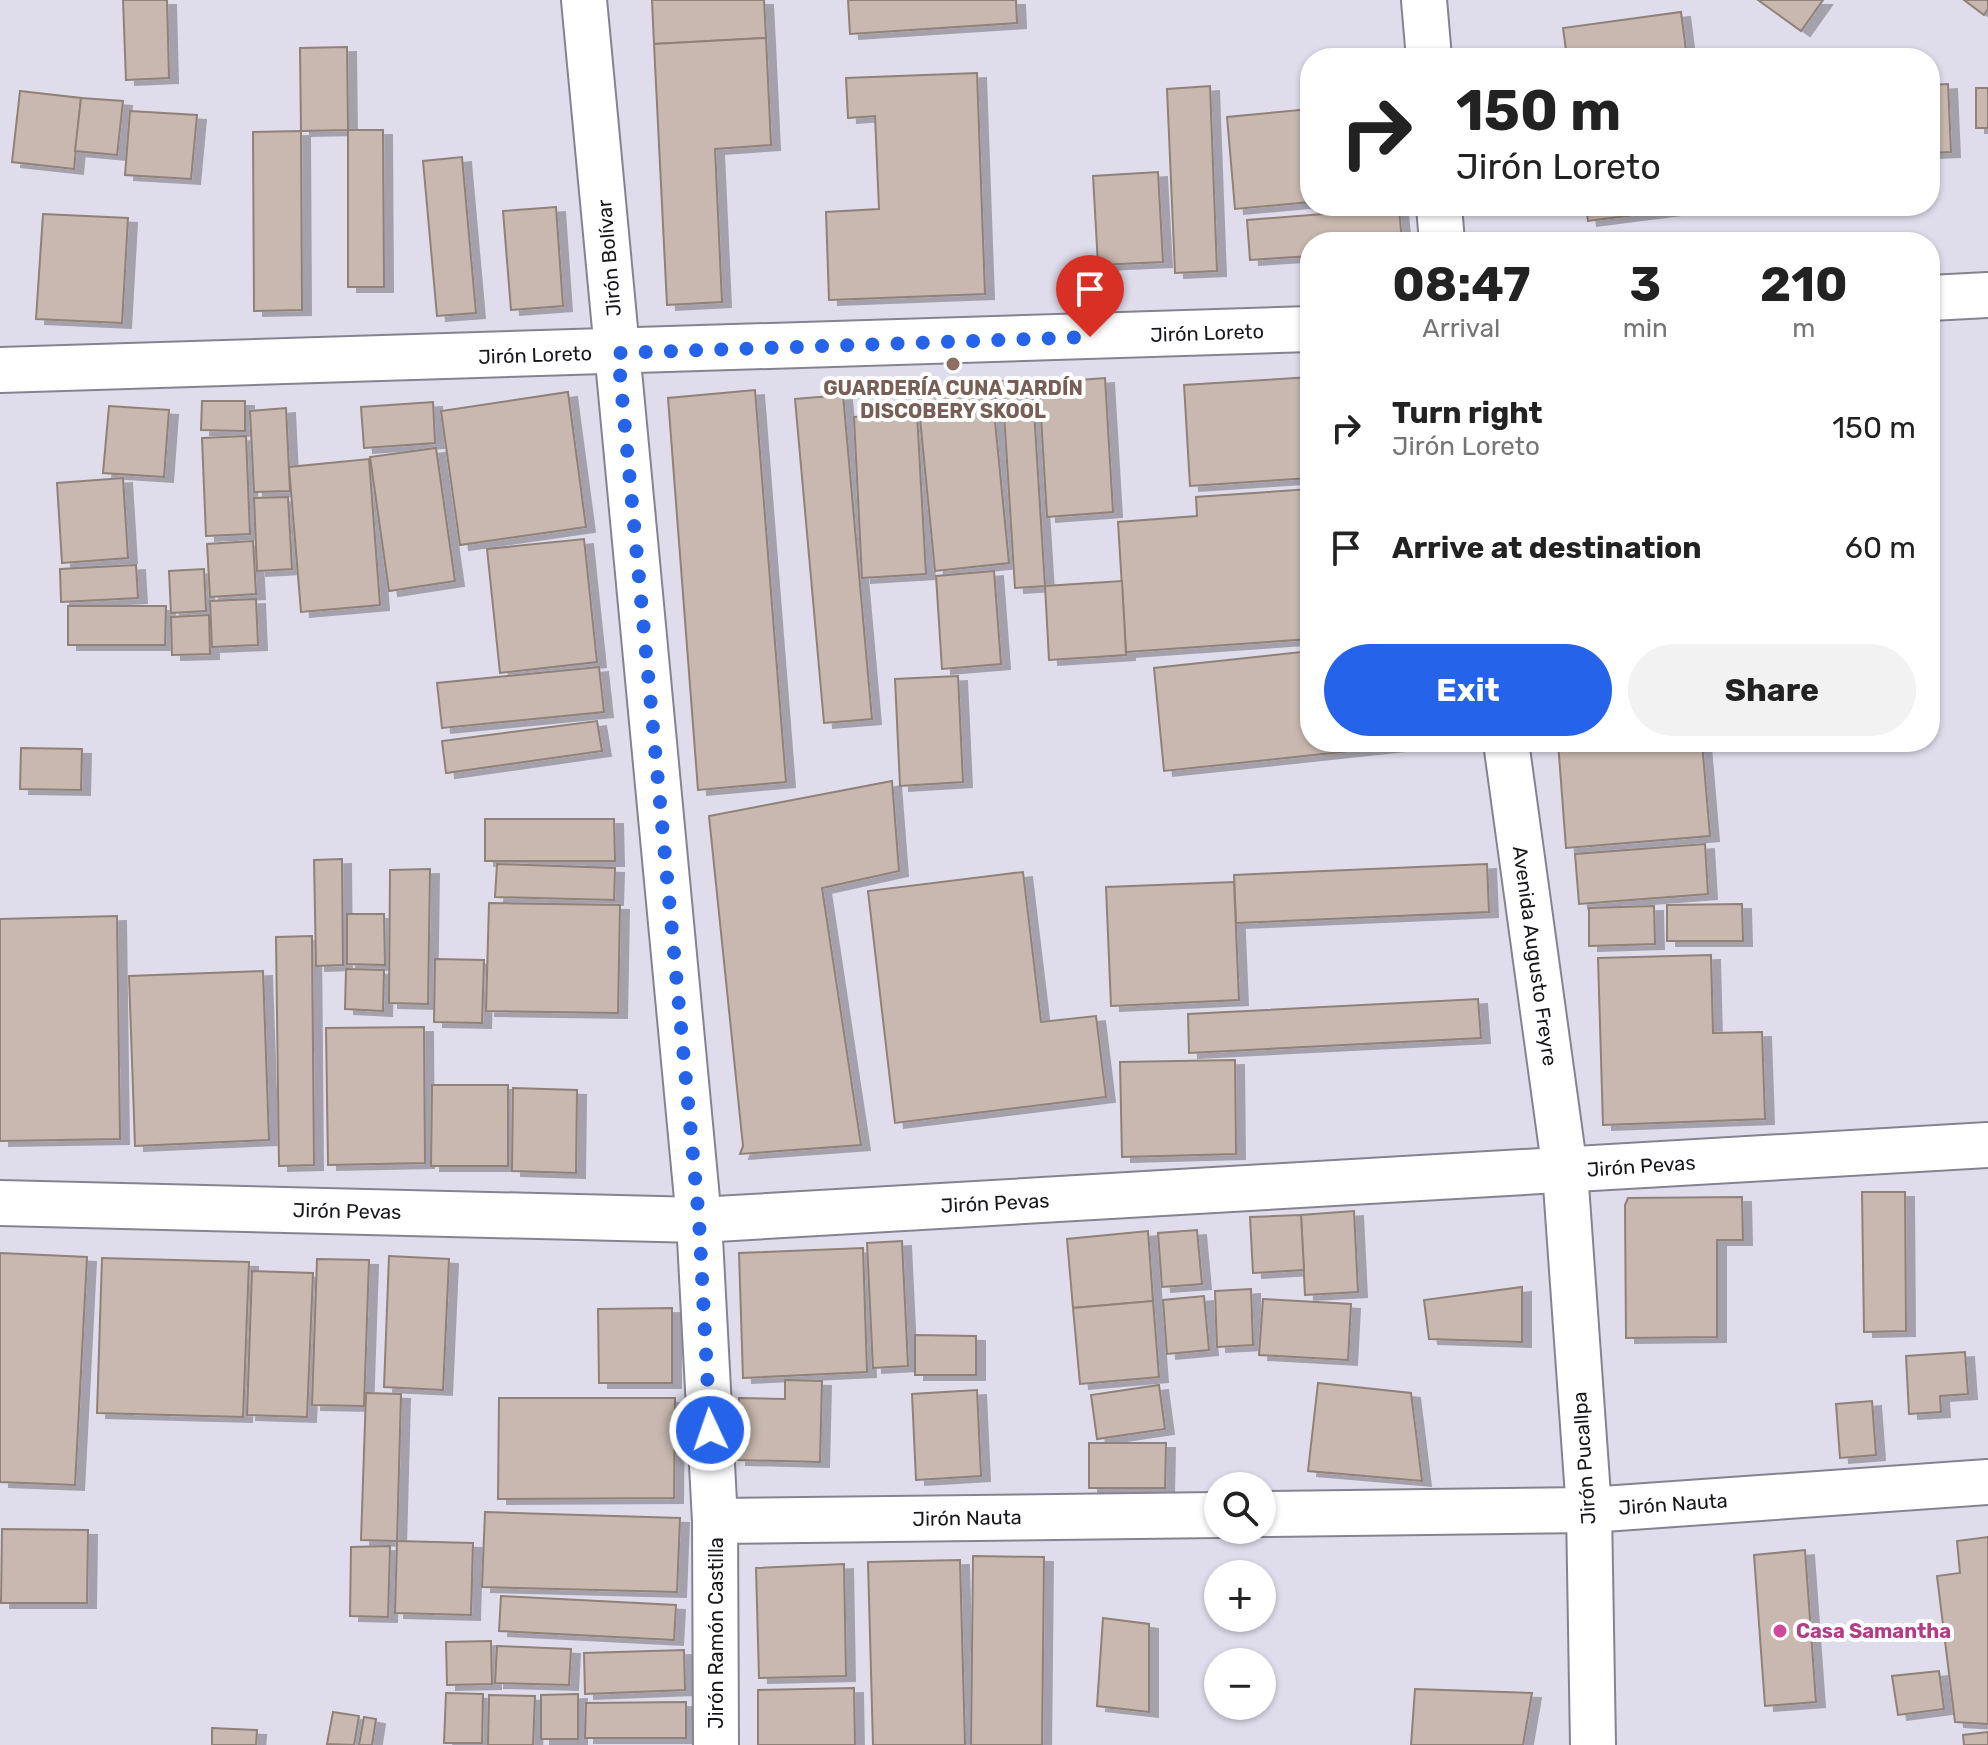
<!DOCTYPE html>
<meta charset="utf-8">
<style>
:root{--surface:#fff;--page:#f2f2f2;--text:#222;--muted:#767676;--accent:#2563eb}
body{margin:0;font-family:Rubik,sans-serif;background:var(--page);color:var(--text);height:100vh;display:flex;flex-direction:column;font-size:30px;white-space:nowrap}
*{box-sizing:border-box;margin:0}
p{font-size:26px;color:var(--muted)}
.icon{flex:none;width:44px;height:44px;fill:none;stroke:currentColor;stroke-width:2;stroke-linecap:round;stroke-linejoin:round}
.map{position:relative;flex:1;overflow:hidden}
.panel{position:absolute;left:1300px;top:232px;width:640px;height:520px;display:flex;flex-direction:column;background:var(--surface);border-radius:32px;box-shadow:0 2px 6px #0004}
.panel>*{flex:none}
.guide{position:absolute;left:1300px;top:48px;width:640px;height:168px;border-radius:32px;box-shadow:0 2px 6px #0004;background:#fff;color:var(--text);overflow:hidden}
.fabs{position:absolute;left:1204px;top:1472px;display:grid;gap:16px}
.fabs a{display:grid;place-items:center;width:72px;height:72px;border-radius:50%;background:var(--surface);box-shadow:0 2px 6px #0004;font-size:40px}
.pin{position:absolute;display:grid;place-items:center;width:68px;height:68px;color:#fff;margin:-82px -34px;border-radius:50% 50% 50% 0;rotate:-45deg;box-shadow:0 0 8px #0007}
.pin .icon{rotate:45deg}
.me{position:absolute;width:88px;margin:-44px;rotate:357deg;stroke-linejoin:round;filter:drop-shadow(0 0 6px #0008)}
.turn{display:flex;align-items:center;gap:28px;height:168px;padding:0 24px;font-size:36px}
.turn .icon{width:104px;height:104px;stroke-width:2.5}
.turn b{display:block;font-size:56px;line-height:68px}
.eta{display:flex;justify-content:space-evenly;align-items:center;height:136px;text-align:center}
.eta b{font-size:48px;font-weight:700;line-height:56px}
.button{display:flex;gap:16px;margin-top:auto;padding:16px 24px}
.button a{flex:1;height:92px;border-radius:48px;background:var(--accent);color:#fff;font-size:32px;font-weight:700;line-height:92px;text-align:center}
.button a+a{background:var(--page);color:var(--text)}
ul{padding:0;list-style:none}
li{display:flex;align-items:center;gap:24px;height:120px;padding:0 24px}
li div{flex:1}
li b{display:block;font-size:30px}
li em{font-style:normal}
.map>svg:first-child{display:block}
</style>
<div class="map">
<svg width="1988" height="1745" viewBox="0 0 1988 1745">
<defs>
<filter id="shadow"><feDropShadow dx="9" dy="5" stdDeviation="0" flood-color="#0004"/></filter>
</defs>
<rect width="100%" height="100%" fill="#dfdceb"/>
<g fill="#c8b8af" stroke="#908179" stroke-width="2" filter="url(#shadow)">
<path d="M123 0H167L169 78 126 80Z"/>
<path d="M652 0H764L766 38 654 44Z"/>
<path d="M848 0H1016L1017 23 850 34Z"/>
<path d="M1758 0H1823L1801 31Z"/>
<path d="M1964 0H1988V9L1984 15Z"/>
<path d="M1681 12 1687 58H1567L1563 28Z"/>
<path d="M766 38 771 145 715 149 722 302 667 305 654 44Z"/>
<path d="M347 47 348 130 301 131 300 48Z"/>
<path d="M977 73 985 294 829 300 826 212 879 209 875 116 848 118 846 78Z"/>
<path d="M1948 84 1951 152 1930 153V85Z"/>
<path d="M1210 86 1217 271 1175 273 1167 89Z"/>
<rect x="1976" y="88" width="12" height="40"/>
<path d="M20 91 81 98 74 169 12 162Z"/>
<path d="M81 98 123 101 117 155 75 151Z"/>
<path d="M1310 109V202L1235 209 1227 117Z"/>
<path d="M130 111 197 115 191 179 125 175Z"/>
<path d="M348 130H383L384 287H348Z"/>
<path d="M301 131 302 310 254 311 253 132Z"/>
<path d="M462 157 476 313 437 316 423 161Z"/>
<path d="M1158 172 1163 262 1098 265 1093 176Z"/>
<path d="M1586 206H1704L1588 221Z"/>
<path d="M556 207 563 306 511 310 503 211Z"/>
<path d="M1399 208 1402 242H1310V256L1250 260 1247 220Z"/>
<path d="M43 214 128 218 122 323 36 319Z"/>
<path d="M1310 377V478L1190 486 1184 385Z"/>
<path d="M1105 378 1113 512 1047 517 1039 383Z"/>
<path d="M1032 379 1045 586 1015 588 1002 381Z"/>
<path d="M991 381 1009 563 935 571 917 388Z"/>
<path d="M755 390 786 782 698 790 668 398Z"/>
<path d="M568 392 586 527 460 545 441 411Z"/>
<path d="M843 395 872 719 824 723 795 399Z"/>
<path d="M202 401H245V431L201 430Z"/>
<path d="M433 402 435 443 364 448 361 407Z"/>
<path d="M109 406 169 410 164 477 103 473Z"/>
<path d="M286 408 290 491 254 492 250 411Z"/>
<path d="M917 414 926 574 862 578 854 417Z"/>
<path d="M246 436 250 534 206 536 202 438Z"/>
<path d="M436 448 455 581 389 591 370 457Z"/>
<path d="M369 459 380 605 301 612 289 467Z"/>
<path d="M123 478 128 558 62 563 57 483Z"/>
<path d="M1310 489V639L1126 652 1118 522 1197 516 1196 497Z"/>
<path d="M288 497 292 569 257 571 254 498Z"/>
<path d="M584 539 597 662 500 673 487 549Z"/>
<path d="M253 541 256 594 210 597 207 544Z"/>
<path d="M136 565 138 598 61 602 60 569Z"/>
<path d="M204 569 206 611 171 613 169 571Z"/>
<path d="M994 571 1001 664 942 669 936 576Z"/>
<path d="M1122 581 1126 655 1049 660 1045 586Z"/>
<path d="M256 599 258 645 212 647 210 601Z"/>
<path d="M68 606H166L165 645H68Z"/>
<path d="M209 615 210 654 172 655 171 617Z"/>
<path d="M1310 651V742H1434L1164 771 1154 668Z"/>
<path d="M599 667 604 712 442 728 437 683Z"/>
<path d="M958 676 963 782 900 786 895 679Z"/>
<path d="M597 721 602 751 446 773 442 741Z"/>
<path d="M1558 742H1702L1710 836 1566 848Z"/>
<path d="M21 748 82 749 81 790 20 789Z"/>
<path d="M892 781 899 871 822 888 861 1145 740 1154 743 1146 709 816Z"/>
<path d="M485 819H614L615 861H485Z"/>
<path d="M1705 844 1708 894 1579 904 1575 854Z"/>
<path d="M342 859 343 965 316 966 314 860Z"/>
<path d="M497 864 615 868 614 900 495 897Z"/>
<path d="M1487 864 1489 912 1236 923 1234 875Z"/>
<path d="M430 869 428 1004 389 1003 390 870Z"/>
<path d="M1023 872 1041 1022 1096 1016 1106 1097 895 1123 868 891Z"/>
<path d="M1234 882 1239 1000 1111 1006 1106 887Z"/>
<path d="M489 903 620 905 618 1013 486 1011Z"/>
<path d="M1742 904 1743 941H1667V905Z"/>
<path d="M1654 906 1655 944 1589 946V908Z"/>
<path d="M347 914H384L385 965 347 964Z"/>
<path d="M117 916 120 1139 0 1141V919Z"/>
<path d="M312 936 314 1165 279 1166 276 937Z"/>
<path d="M1711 955 1713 1033 1762 1032 1765 1119 1603 1125 1598 958Z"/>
<path d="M435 959 484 960 482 1023 434 1022Z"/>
<path d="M346 969 384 970 383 1011 345 1009Z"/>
<path d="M263 971 269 1140 135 1146 129 976Z"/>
<path d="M1478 999 1481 1038 1189 1053 1188 1014Z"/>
<path d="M424 1027 425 1163 328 1165 326 1028Z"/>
<path d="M1235 1060 1236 1154 1122 1157 1120 1062Z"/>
<path d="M432 1085H508V1166H431Z"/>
<path d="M513 1088 577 1090 576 1173 512 1171Z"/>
<path d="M1862 1192H1905L1906 1331 1864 1332Z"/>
<path d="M1742 1197 1743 1240H1717V1337L1626 1338 1625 1205 1628 1198Z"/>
<path d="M1354 1211 1358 1292 1305 1295 1301 1215Z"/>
<path d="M1301 1215 1304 1270 1253 1273 1250 1217Z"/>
<path d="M1197 1230 1202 1284 1162 1287 1158 1233Z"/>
<path d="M1148 1231 1153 1301 1073 1308 1067 1239Z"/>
<path d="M902 1241 908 1366 873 1368 867 1243Z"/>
<path d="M863 1248 867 1372 743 1378 739 1253Z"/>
<path d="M0 1253 87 1257 75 1485 0 1482Z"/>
<path d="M389 1256 449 1259 443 1390 384 1387Z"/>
<path d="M102 1258 249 1262 243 1417 97 1413Z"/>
<path d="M317 1259 369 1260 364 1406 312 1405Z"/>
<path d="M252 1271 313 1273 307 1417 247 1415Z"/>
<path d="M1522 1287V1342L1429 1339 1424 1300Z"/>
<path d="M1251 1289 1253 1345 1217 1347 1215 1291Z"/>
<path d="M1204 1296 1209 1350 1167 1354 1163 1300Z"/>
<path d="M1263 1299 1351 1304 1348 1360 1259 1355Z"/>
<path d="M1153 1301 1159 1377 1080 1384 1073 1308Z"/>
<path d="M672 1308V1383H599L598 1309Z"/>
<path d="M915 1335 976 1336V1375H915Z"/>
<path d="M1965 1352 1968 1394 1940 1396 1941 1412 1909 1414 1906 1356Z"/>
<path d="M785 1380 822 1381 820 1462 737 1460 739 1398 785 1399Z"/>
<path d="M1318 1383 1411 1393 1422 1481 1308 1471Z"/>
<path d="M1159 1385 1165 1429 1097 1439 1091 1395Z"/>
<path d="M977 1390 981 1476 916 1480 912 1394Z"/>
<path d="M366 1393 401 1394 397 1541 361 1540Z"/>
<path d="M499 1398H675L674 1498 498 1499Z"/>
<path d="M1872 1401 1876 1455 1840 1458 1836 1404Z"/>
<path d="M1089 1443H1166L1165 1488H1089Z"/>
<path d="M485 1512 680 1518 677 1592 482 1587Z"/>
<path d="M2 1529 88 1530 87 1603H1Z"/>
<path d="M1988 1537V1724L1955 1722 1937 1576 1960 1573 1957 1541Z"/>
<path d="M397 1541 473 1543 471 1615 395 1613Z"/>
<path d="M390 1546 388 1617 350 1616 351 1547Z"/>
<path d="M1805 1550 1816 1702 1765 1706 1754 1555Z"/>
<path d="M973 1556 1044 1557 1042 1745H971Z"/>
<path d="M960 1560 965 1745H873L868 1562Z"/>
<path d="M844 1564 846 1676 759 1678 756 1568Z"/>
<path d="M501 1596 676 1605 674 1640 499 1631Z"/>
<path d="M1103 1618 1149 1624V1712L1097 1706Z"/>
<path d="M491 1641 492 1684 447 1685 446 1642Z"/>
<path d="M497 1646 571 1649 569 1685 495 1683Z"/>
<path d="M684 1650 685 1690 585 1694 584 1653Z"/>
<path d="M1939 1671 1944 1709 1898 1715 1892 1676Z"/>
<path d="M854 1688 855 1745H758V1690Z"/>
<path d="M1415 1689 1532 1693 1523 1745H1411Z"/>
<path d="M446 1693 483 1694 482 1743H444Z"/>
<path d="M578 1694V1739H541V1695Z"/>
<path d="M489 1695 535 1696 533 1745H488Z"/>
<path d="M686 1702V1738H585L586 1703Z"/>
<path d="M333 1712 359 1716 354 1745 327 1744Z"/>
<path d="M364 1717 376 1719 372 1745H359Z"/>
<path d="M212 1728 257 1730 256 1745H212Z"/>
<path d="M1988 1732V1745H1964L1963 1735Z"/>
</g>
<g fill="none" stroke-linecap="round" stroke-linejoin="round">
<g stroke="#868391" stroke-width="48">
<g id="minor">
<path d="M584 0 699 1220 715 1521 716 1745"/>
<path d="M1930 298 1988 295"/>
<path d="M0 370 1310 329"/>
<path d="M0 1203 699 1220 1988 1145"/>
<path d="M1262 1514 1589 1510 1988 1482"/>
<path d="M715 1521 1218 1515"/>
</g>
</g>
<g stroke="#868391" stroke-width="48">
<g id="secondary">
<path d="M1424 0 1429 58"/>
<path d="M1439 206 1442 242"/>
<path d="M1506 742 1565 1171 1589 1510 1593 1745"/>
</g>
</g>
<use href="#minor" stroke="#fff" stroke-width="44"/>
<use href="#secondary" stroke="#fff" stroke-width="44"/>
</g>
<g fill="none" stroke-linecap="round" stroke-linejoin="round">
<path stroke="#2563eb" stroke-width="14" stroke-dasharray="0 25.2" d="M710 1430 699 1220 618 353 1090 337"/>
</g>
<circle fill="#8d6e63" stroke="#fff" stroke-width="3" cx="953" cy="364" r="8"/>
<circle fill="#d1479c" stroke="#fff" stroke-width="3" cx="1780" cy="1631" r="8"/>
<g text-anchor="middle" stroke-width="8" stroke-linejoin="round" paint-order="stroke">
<g font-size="20" fill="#18171c" stroke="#fff">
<text transform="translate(609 258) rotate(-95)" y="7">Jirón Bolívar</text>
<text transform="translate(1207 333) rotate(-2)" y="7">Jirón Loreto</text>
<text transform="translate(535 355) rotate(-2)" y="7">Jirón Loreto</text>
<text transform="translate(1535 956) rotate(82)" y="7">Avenida Augusto Freyre</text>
<text transform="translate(1641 1166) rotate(-4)" y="7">Jirón Pevas</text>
<text transform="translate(995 1203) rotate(-3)" y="7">Jirón Pevas</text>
<text transform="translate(347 1211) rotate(1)" y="7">Jirón Pevas</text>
<text transform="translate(1584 1458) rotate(-94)" y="7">Jirón Pucallpa</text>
<text transform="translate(1673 1504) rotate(-4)" y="7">Jirón Nauta</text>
<text transform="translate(967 1518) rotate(-1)" y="7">Jirón Nauta</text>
<text transform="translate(716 1633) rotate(-90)" y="7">Jirón Ramón Castilla</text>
</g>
<g font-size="20" font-weight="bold" fill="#785e54" stroke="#fff">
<text x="953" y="395">GUARDERÍA CUNA JARDÍN<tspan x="953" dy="23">DISCOBERY SKOOL</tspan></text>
</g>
<g font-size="20" font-weight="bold" fill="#b23c85" stroke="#fff" text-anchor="start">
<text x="1796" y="1638">Casa Samantha</text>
</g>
</g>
</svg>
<div class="fabs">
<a><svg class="icon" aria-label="search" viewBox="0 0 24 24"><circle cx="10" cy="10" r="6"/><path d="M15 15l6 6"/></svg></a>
<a>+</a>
<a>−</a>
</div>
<div class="pin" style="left:1090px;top:337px;background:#d93025"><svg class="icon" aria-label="arrive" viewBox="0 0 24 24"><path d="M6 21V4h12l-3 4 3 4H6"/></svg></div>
<svg class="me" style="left:710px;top:1430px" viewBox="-20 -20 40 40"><circle r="17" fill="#2563eb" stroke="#fff" stroke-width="3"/><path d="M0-11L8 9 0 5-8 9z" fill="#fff"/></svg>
<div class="guide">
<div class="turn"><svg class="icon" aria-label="right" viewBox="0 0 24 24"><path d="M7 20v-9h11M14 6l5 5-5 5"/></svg><div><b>150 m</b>Jirón Loreto</div></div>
</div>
<section class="panel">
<div class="eta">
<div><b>08:47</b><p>Arrival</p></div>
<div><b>3</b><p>min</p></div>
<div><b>210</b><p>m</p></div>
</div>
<ul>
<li><svg class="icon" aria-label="right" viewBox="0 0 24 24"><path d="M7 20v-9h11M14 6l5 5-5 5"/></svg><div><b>Turn right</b><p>Jirón Loreto</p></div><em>150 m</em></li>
<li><svg class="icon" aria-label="arrive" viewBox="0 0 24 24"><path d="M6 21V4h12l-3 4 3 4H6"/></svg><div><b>Arrive at destination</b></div><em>60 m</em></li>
</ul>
<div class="button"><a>Exit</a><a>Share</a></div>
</section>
</div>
